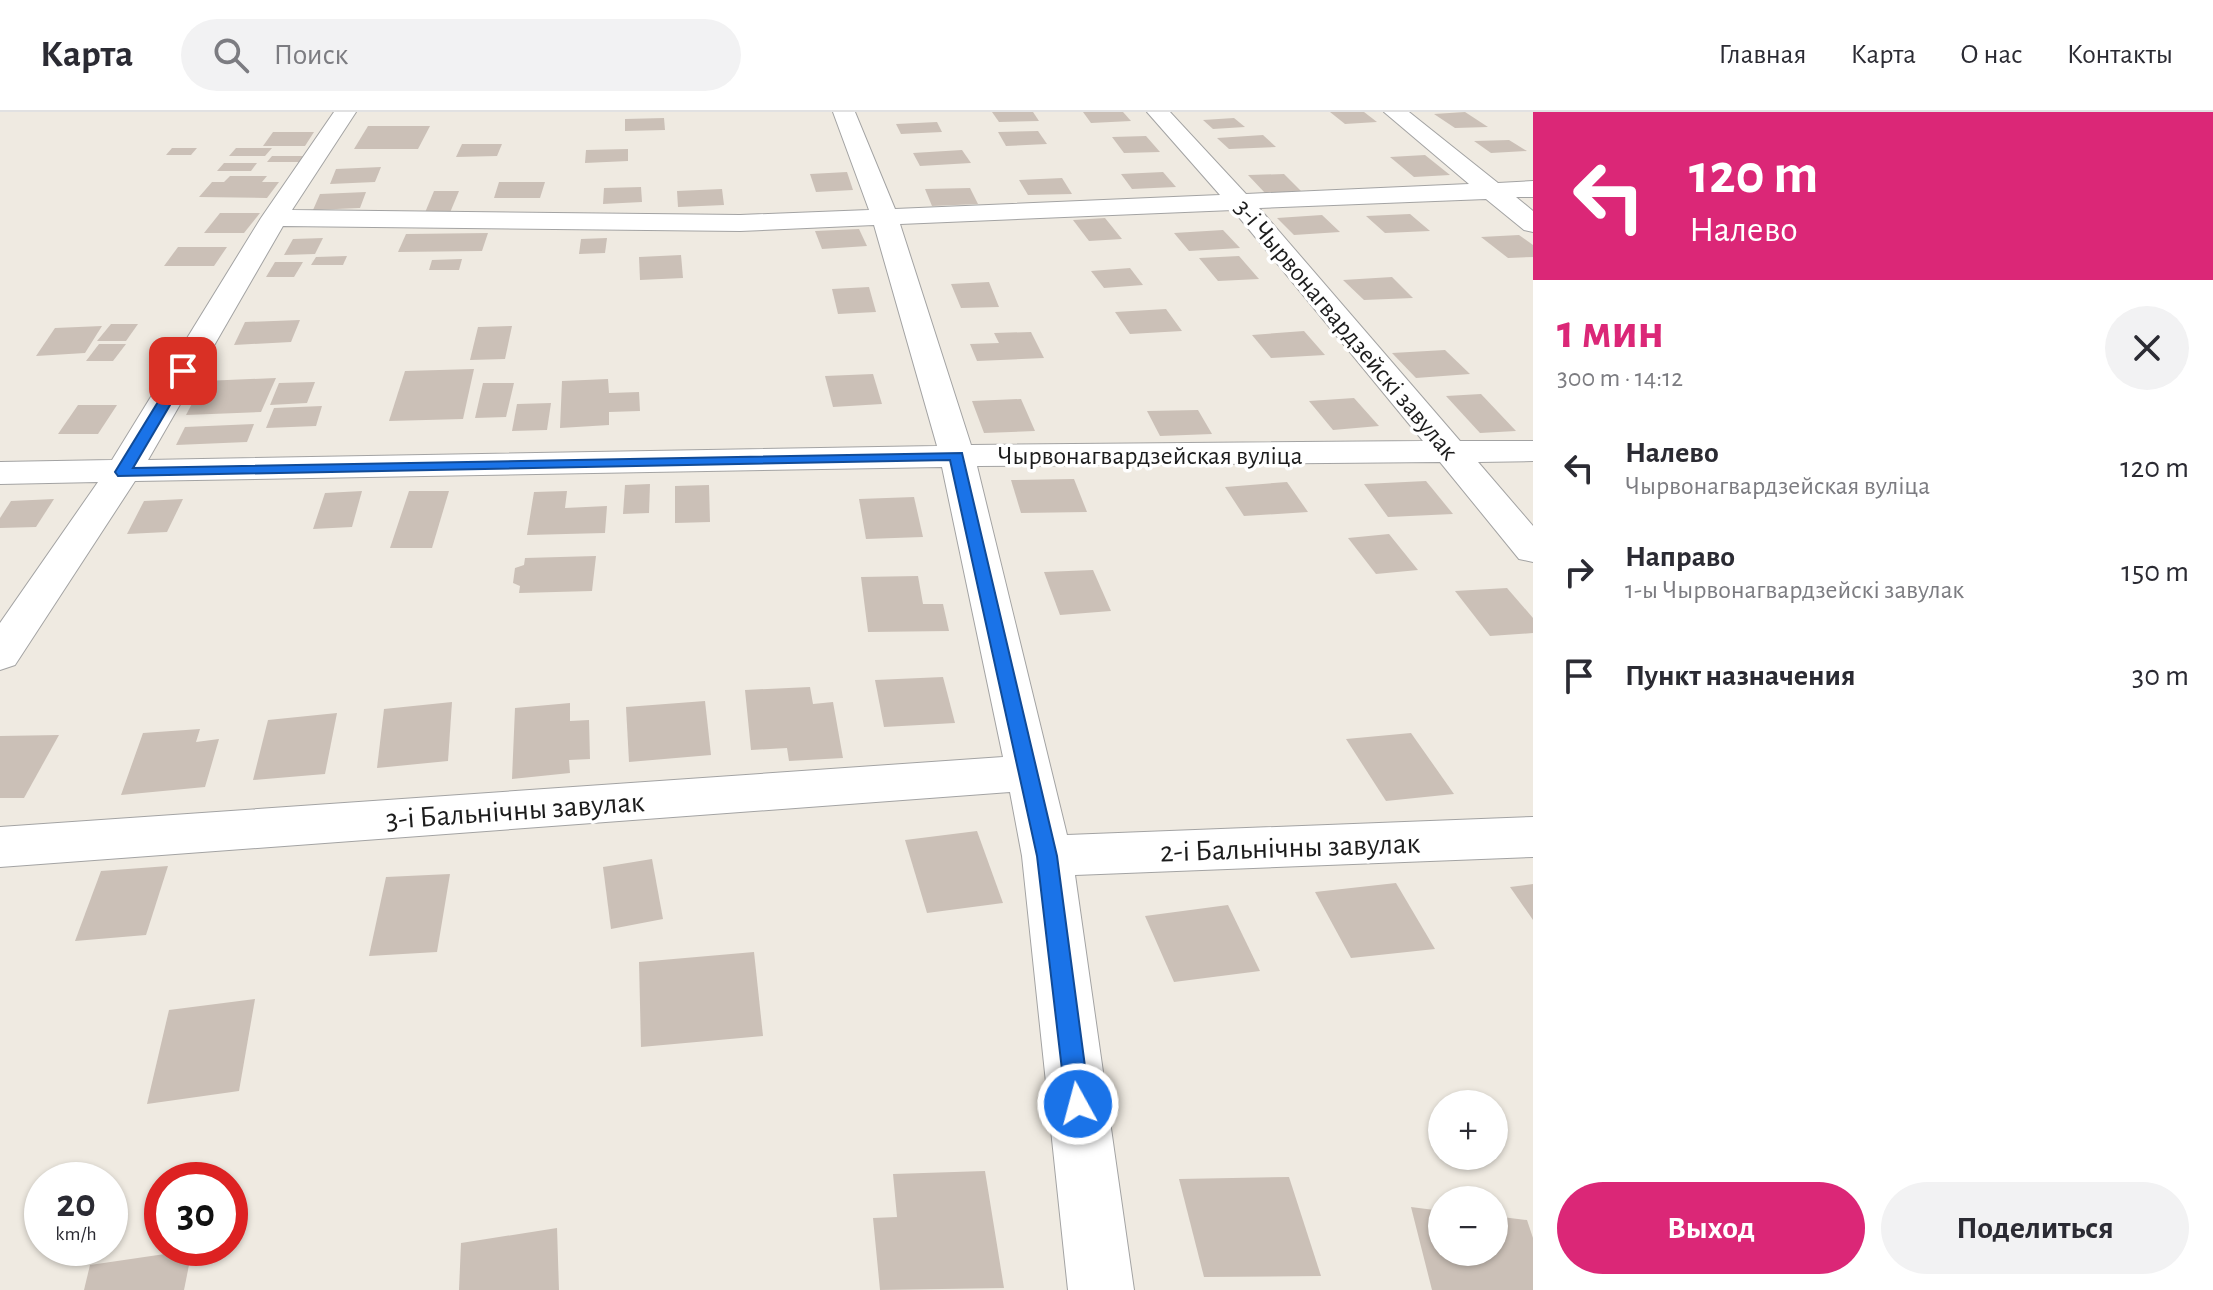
<!DOCTYPE html>
<html lang="ru">
<meta charset="utf-8">
<style>
:root{--surface:#fff;--page:#f2f2f3;--text:#2b2b33;--muted:#7c7c81;--line:#e1e1e2;--accent:#db2777}
body{margin:0;font-family:"Alegreya Sans",sans-serif;background:var(--page);color:var(--text);height:100vh;display:flex;flex-direction:column;font-size:30px;white-space:nowrap}
*{box-sizing:border-box;margin:0}
p{font-size:26px;color:var(--muted)}
.icon{flex:none;width:44px;height:44px;fill:none;stroke:currentColor;stroke-width:2;stroke-linecap:round;stroke-linejoin:round}
.map{position:relative;flex:1;overflow:hidden}
.details{display:flex;flex-direction:column;background:var(--surface);width:680px}
.details>*{flex:none}
.guide{background:#db2777;color:#fff;overflow:hidden}
.tools{position:absolute;left:1428px;top:978px;display:grid;gap:16px}
.tools a{display:grid;place-items:center;width:80px;height:80px;border-radius:50%;background:var(--surface);box-shadow:0 2px 6px #0004;font-size:40px}
.speed{position:absolute;left:24px;top:1050px;display:flex;gap:16px;font-size:40px;font-weight:700;text-align:center}
.speed>*{display:grid;place-content:center;width:104px;height:104px;border-radius:50%;background:var(--surface);box-shadow:0 2px 6px #0004;line-height:1}
.speed small{font-size:20px;font-weight:400}
.speed .limit{border:12px solid #d22;background:#fff;color:#111}
.pin{position:absolute;display:grid;place-items:center;width:68px;height:68px;color:#fff;margin:-34px;border-radius:16px;box-shadow:0 4px 12px #0006}
.me{position:absolute;width:88px;margin:-44px;rotate:353deg;stroke-linejoin:round;filter:drop-shadow(0 0 6px #0008)}
.turn{display:flex;align-items:center;gap:28px;height:168px;padding:0 24px;font-size:36px}
.turn .icon{width:104px;height:104px;stroke-width:2.5}
.turn b{display:block;font-size:56px;line-height:68px}
.round{display:grid;place-items:center;flex:none;width:84px;height:84px;border-radius:42px;background:var(--page)}
.overview{display:flex;align-items:center;justify-content:space-between;height:136px;padding:0 24px}
h1{font-size:48px;font-weight:700;line-height:60px;color:var(--accent)}
.action{display:flex;gap:16px;margin-top:auto;padding:16px 24px}
.action a{flex:1;height:92px;border-radius:48px;background:var(--accent);color:#fff;font-size:32px;font-weight:700;line-height:92px;text-align:center}
.action a+a{background:var(--page);color:var(--text)}
ul{padding:0;list-style:none}
li{display:flex;align-items:center;gap:24px;height:104px;padding:0 24px}
li div{flex:1}
li b{display:block;font-size:30px}
li em{font-style:normal}
header{display:flex;align-items:center;gap:48px;box-sizing:border-box;height:112px;padding:0 40px;background:var(--surface);border-bottom:2px solid var(--line)}
header strong{font-size:38px}
nav{display:flex;gap:44px;margin-inline-start:auto;font-size:28px}
.search{width:560px;height:72px;background:var(--page);display:flex;align-items:center;gap:20px;box-sizing:border-box;padding:0 28px;border-radius:44px;color:var(--muted);font-size:30px}
main{display:flex;flex:1;min-height:0}
.map>svg:first-child{display:block}
</style>
<header>
<strong>Карта</strong>
<div class="search"><svg class="icon" aria-label="search" viewBox="0 0 24 24"><circle cx="10" cy="10" r="6"/><path d="M15 15l6 6"/></svg>Поиск</div>
<nav><a>Главная</a><a>Карта</a><a>О нас</a><a>Контакты</a></nav>
</header>
<main>
<div class="map">
<svg width="1533" height="1178" viewBox="0 0 1533 1178">
<rect width="100%" height="100%" fill="#efeae1"/>
<g fill="#cbc0b7">
<path d="M992 0H1033L1039 9 999 10Z"/>
<path d="M1083 0H1123L1131 9 1091 11Z"/>
<path d="M1330 0H1364L1377 10 1345 12Z"/>
<path d="M1465 0 1488 15 1455 16 1434 2Z"/>
<path d="M664 6 665 18 625 19V7Z"/>
<path d="M1234 6 1245 15 1213 17 1203 8Z"/>
<path d="M937 10 942 20 901 22 896 12Z"/>
<path d="M368 14H430L418 37H354Z"/>
<path d="M1038 19 1047 32 1006 34 998 20Z"/>
<path d="M273 20H314L305 34H263Z"/>
<path d="M1263 23 1276 35 1229 37 1217 26Z"/>
<path d="M1146 24 1160 40 1124 41 1112 25Z"/>
<path d="M1509 28 1527 39 1491 41 1474 29Z"/>
<path d="M462 32H502L497 44 456 45Z"/>
<path d="M172 36H197L191 43H166Z"/>
<path d="M236 36H272L265 44H229Z"/>
<path d="M628 37V49L585 51 586 38Z"/>
<path d="M962 38 971 51 920 54 913 41Z"/>
<path d="M1425 43 1450 63 1414 65 1390 45Z"/>
<path d="M272 44H305L300 50H267Z"/>
<path d="M224 51H257L251 59H217Z"/>
<path d="M381 55 375 70 330 72 336 57Z"/>
<path d="M847 60 853 78 816 80 810 62Z"/>
<path d="M1163 60 1176 75 1132 77 1121 62Z"/>
<path d="M1284 62 1302 80 1265 81 1248 63Z"/>
<path d="M230 64H267L262 70H279L267 86 199 85 212 70H224Z"/>
<path d="M1062 66 1072 82 1028 83 1019 68Z"/>
<path d="M499 70H545L540 86H494Z"/>
<path d="M641 75 642 90 603 92 604 76Z"/>
<path d="M970 76 978 92 932 94 925 77Z"/>
<path d="M722 77 724 93 678 95 677 79Z"/>
<path d="M434 79H459L449 103H424Z"/>
<path d="M366 80 360 96 313 98 320 82Z"/>
<path d="M220 101H260L244 121H204Z"/>
<path d="M1410 102 1430 119 1385 121 1366 104Z"/>
<path d="M1322 103 1340 120 1294 123 1277 106Z"/>
<path d="M1105 106 1122 127 1089 129 1073 108Z"/>
<path d="M859 117 867 134 822 137 815 119Z"/>
<path d="M1223 118 1240 136 1189 139 1174 121Z"/>
<path d="M488 121 482 139 398 140 406 122Z"/>
<path d="M1519 123 1533 133V145L1508 146 1481 125Z"/>
<path d="M323 126 315 142 284 143 293 127Z"/>
<path d="M607 126 605 141 579 142 581 127Z"/>
<path d="M178 135H227L214 154H164Z"/>
<path d="M681 143 683 166 640 168 639 145Z"/>
<path d="M347 144 343 153H311L316 145Z"/>
<path d="M1239 144 1259 167 1218 169 1199 146Z"/>
<path d="M462 147 459 158H429L432 148Z"/>
<path d="M275 150H303L294 165H266Z"/>
<path d="M1130 156 1143 173 1104 176 1091 159Z"/>
<path d="M1392 165 1413 186 1364 188 1343 168Z"/>
<path d="M989 170 999 195 961 196 951 172Z"/>
<path d="M869 175 876 200 838 202 832 177Z"/>
<path d="M1166 197 1182 219 1130 222 1115 200Z"/>
<path d="M300 208 291 230 234 233 245 210Z"/>
<path d="M111 212H138L126 229H97Z"/>
<path d="M102 214 85 241 36 244 55 216Z"/>
<path d="M512 214 505 247 470 248 478 215Z"/>
<path d="M1304 219 1325 243 1271 246 1252 223Z"/>
<path d="M1031 220 1044 246 977 249 970 232 999 231 994 221Z"/>
<path d="M99 232H126L113 249H86Z"/>
<path d="M1445 238 1470 262 1416 266 1392 241Z"/>
<path d="M474 257 463 307 389 309 405 259Z"/>
<path d="M873 262 882 292 833 295 825 264Z"/>
<path d="M276 266 261 300 186 303 204 269Z"/>
<path d="M608 267 609 281 639 280 640 299 609 300V313L560 316 562 269Z"/>
<path d="M315 270 307 291 270 293 279 271Z"/>
<path d="M483 271H514L506 305 475 306Z"/>
<path d="M1481 282 1516 319 1480 321 1446 284Z"/>
<path d="M1354 286 1379 314 1333 318 1309 289Z"/>
<path d="M1021 287 1035 319 984 321 972 289Z"/>
<path d="M551 291 547 318 512 319 517 292Z"/>
<path d="M78 293H117L98 322H58Z"/>
<path d="M322 294 316 314 266 316 274 296Z"/>
<path d="M1198 298 1212 322 1160 324 1147 299Z"/>
<path d="M254 312 247 330 176 333 185 315Z"/>
<path d="M1074 367 1087 400 1021 401 1011 368Z"/>
<path d="M1426 369 1453 402 1388 405 1364 372Z"/>
<path d="M1287 370 1308 400 1244 404 1225 375Z"/>
<path d="M650 372 649 401 623 402 625 373Z"/>
<path d="M709 373 710 410 675 411V374Z"/>
<path d="M362 379 352 415 313 417 325 381Z"/>
<path d="M409 379H449L432 436H390Z"/>
<path d="M567 379 565 396 607 394 605 421 527 423 534 380Z"/>
<path d="M914 385 923 425 866 427 859 387Z"/>
<path d="M54 387 36 415 0 416V406L11 389Z"/>
<path d="M183 387 167 420 127 422 144 389Z"/>
<path d="M1389 422 1418 458 1376 462 1348 426Z"/>
<path d="M596 444 592 479 519 481 520 474 513 471 515 456 524 453 525 446Z"/>
<path d="M1093 458 1111 499 1060 503 1044 460Z"/>
<path d="M918 464 923 492H943L949 519 868 520 861 465Z"/>
<path d="M1507 476 1533 506V521L1490 524 1455 479Z"/>
<path d="M943 565 955 611 884 615 875 568Z"/>
<path d="M810 575 813 592 833 590 843 646 789 649 787 636 751 638 745 578Z"/>
<path d="M705 589 711 643 629 650 626 595Z"/>
<path d="M452 590 448 649 377 656 384 597Z"/>
<path d="M570 591V609L589 608 590 647 569 648 570 661 512 667 515 596Z"/>
<path d="M337 601 325 662 253 668 268 608Z"/>
<path d="M200 617 196 630 219 627 205 675 121 683 143 621Z"/>
<path d="M1411 621 1454 682 1386 689 1346 627Z"/>
<path d="M59 623 24 686H0V624Z"/>
<path d="M977 719 1003 791 927 801 905 728Z"/>
<path d="M652 747 663 807 611 817 603 755Z"/>
<path d="M168 754 146 823 75 829 101 759Z"/>
<path d="M450 762 437 840 369 844 386 765Z"/>
<path d="M1396 771 1435 837 1351 846 1315 780Z"/>
<path d="M1533 772V808L1510 775Z"/>
<path d="M1228 793 1260 859 1174 870 1145 804Z"/>
<path d="M754 840 763 924 641 935 639 850Z"/>
<path d="M255 887 239 979 147 992 169 898Z"/>
<path d="M985 1059 1004 1176 880 1178 873 1106 897 1105 893 1062Z"/>
<path d="M1289 1065 1321 1164 1204 1165 1179 1067Z"/>
<path d="M1411 1095 1442 1099V1140H1494V1104L1527 1108 1533 1126V1178H1432Z"/>
<path d="M557 1116 559 1178H459L461 1131Z"/>
<path d="M192 1138 184 1178H84L90 1153Z"/>
</g>
<g fill="none" stroke-linecap="round" stroke-linejoin="round">
<g stroke="#a3a3a3" stroke-width="2">
<path id="minor" d="M334 0H356L292 98 740 103 869 98 833 0H855L895 97 1220 83 1147 0H1170L1246 82 1469 72 1384 0H1409L1498 71 1533 69V85H1516L1533 99V120L1524 118 1486 87 1259 96 1460 329H1533V349L1478 350 1533 414V450L1519 447 1440 350 977 354 1067 723 1533 705V745L1075 763 1134 1178H1068L1022 744 1010 680 0 755V715L1003 645 942 355 135 369 15 553 0 558V511L98 370 0 372V350L112 348 261 106ZM1233 98 1423 329 971 333 900 112ZM874 113 937 334 148 348 283 114 740 119Z"/>
</g>
<use href="#minor" fill="#fff" fill-rule="evenodd"/>
</g>
<path fill="#1a73e8" stroke="#114b97" stroke-width="2" d="M183 255 190 259 133 356 962 341 1057 744 1090 992 1086 1000 1078 1004 1069 1000 1066 992 1037 744 950 348 118 364 115 360 177 259Z"/>
<g text-anchor="middle" stroke-width="7" stroke-linejoin="round" paint-order="stroke">
<g font-size="26" fill="#1c1c1c" stroke="#fff">
<text transform="translate(1347 217) rotate(50)" y="9">3-і Чырвонагвардзейскі завулак</text>
<text x="1150" y="352">Чырвонагвардзейская вуліца</text>
</g>
<g font-size="30" fill="#1c1c1c" stroke="#fff">
<text transform="translate(515 698) rotate(-4)" y="10">3-і Бальнічны завулак</text>
<text transform="translate(1290 735) rotate(-2)" y="10">2-і Бальнічны завулак</text>
</g>
</g>
</svg>
<div class="tools">
<a>+</a>
<a>−</a>
</div>
<div class="speed"><div>20<small>km/h</small></div><div class="limit">30</div></div>
<div class="pin" style="left:183px;top:259px;background:#d93025"><svg class="icon" aria-label="arrive" viewBox="0 0 24 24"><path d="M6 21V4h12l-3 4 3 4H6"/></svg></div>
<svg class="me" style="left:1078px;top:992px" viewBox="-20 -20 40 40"><circle r="17" fill="#1a73e8" stroke="#fff" stroke-width="3"/><path d="M0-11L8 9 0 5-8 9z" fill="#fff"/></svg>
</div>
<section class="details">
<div class="guide">
<div class="turn"><svg class="icon" aria-label="left" viewBox="0 0 24 24"><path d="M17 20v-9H6M10 6l-5 5 5 5"/></svg><div><b>120 m</b>Налево</div></div>
</div>
<div class="overview"><div><h1>1 мин</h1><p>300 m · 14:12</p></div><a class="round"><svg class="icon" aria-label="close" viewBox="0 0 24 24"><path d="M6 6l12 12M18 6L6 18"/></svg></a></div>
<ul>
<li><svg class="icon" aria-label="left" viewBox="0 0 24 24"><path d="M17 20v-9H6M10 6l-5 5 5 5"/></svg><div><b>Налево</b><p>Чырвонагвардзейская вуліца</p></div><em>120 m</em></li>
<li><svg class="icon" aria-label="right" viewBox="0 0 24 24"><path d="M7 20v-9h11M14 6l5 5-5 5"/></svg><div><b>Направо</b><p>1-ы Чырвонагвардзейскі завулак</p></div><em>150 m</em></li>
<li><svg class="icon" aria-label="arrive" viewBox="0 0 24 24"><path d="M6 21V4h12l-3 4 3 4H6"/></svg><div><b>Пункт назначения</b></div><em>30 m</em></li>
</ul>
<div class="action"><a>Выход</a><a>Поделиться</a></div>
</section>
</main>
